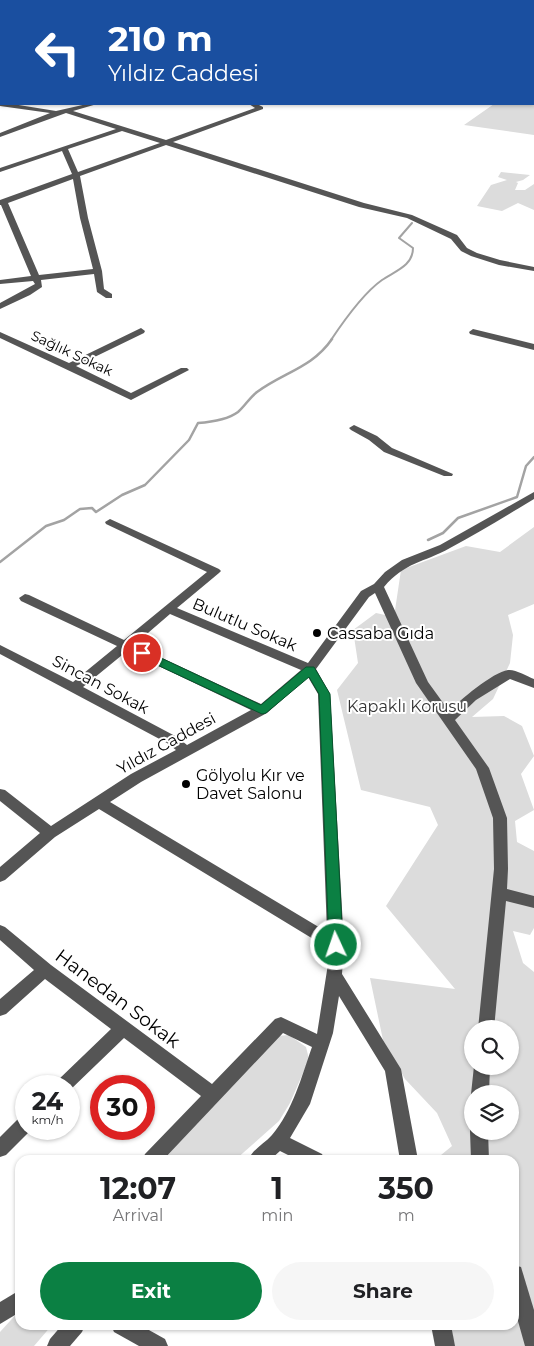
<!DOCTYPE html>
<meta charset="utf-8">
<style>
:root{--surface:#fff;--page:#f6f6f6;--text:#202124;--muted:#757577;--accent:#0b8043}
body{margin:0;font-family:Montserrat,sans-serif;background:var(--page);color:var(--text);height:100vh;display:flex;flex-direction:column;font-size:19px;white-space:nowrap}
*{box-sizing:border-box;margin:0}
p{font-size:16px;color:var(--muted)}
.icon{flex:none;width:28px;height:28px;fill:none;stroke:currentColor;stroke-width:2;stroke-linecap:round;stroke-linejoin:round}
.map{position:relative;flex:1;overflow:hidden}
.side{position:absolute;left:15px;top:1155px;width:504px;height:175px;display:flex;flex-direction:column;background:var(--surface);border-radius:15px;box-shadow:0 1px 4px #0004}
.side>*{flex:none}
.hud{position:absolute;left:0px;top:0px;width:535px;height:105px;box-shadow:0 1px 4px #0004;background:#1a4fa0;color:#fff;overflow:hidden}
.tools{position:absolute;left:464px;top:1020px;display:grid;gap:10px}
.tools a{display:grid;place-items:center;width:55px;height:55px;border-radius:50%;background:var(--surface);box-shadow:0 1px 4px #0004;font-size:25px}
.speed{position:absolute;left:15px;top:1075px;display:flex;gap:10px;font-size:25px;font-weight:700;text-align:center}
.speed>*{display:grid;place-content:center;width:65px;height:65px;border-radius:50%;background:var(--surface);box-shadow:0 1px 4px #0004;line-height:1}
.speed small{font-size:12px;font-weight:400}
.speed .limit{border:8px solid #d22;background:#fff;color:#111}
.pin{position:absolute;display:grid;place-items:center;width:42px;height:42px;color:#fff;margin:-21px;border:2px solid #fff;border-radius:50%;box-shadow:0 1px 5px #0007}
.me{position:absolute;width:55px;margin:-28px;rotate:357deg;stroke-linejoin:round;filter:drop-shadow(0 0 4px #0008)}
.turn{display:flex;align-items:center;gap:18px;height:105px;padding:0 25px;font-size:22px}
.turn .icon{width:65px;height:65px;stroke-width:2.5}
.turn b{display:block;font-size:35px;line-height:42px}
.eta{display:flex;justify-content:space-evenly;align-items:center;height:85px;text-align:center}
.eta b{font-size:30px;font-weight:700;line-height:35px}
.cta{display:flex;gap:10px;margin-top:auto;padding:10px 25px}
.cta a{flex:1;height:58px;border-radius:30px;background:var(--accent);color:#fff;font-size:20px;font-weight:700;line-height:58px;text-align:center}
.cta a+a{background:var(--page);color:var(--text)}
.map>svg:first-child{display:block}
</style>
<div class="map">
<svg width="534" height="1346" viewBox="0 0 534 1346">
<rect width="100%" height="100%" fill="#fff"/>
<g fill="#dcdcdc" fill-rule="evenodd">
<path d="M281 0H534V18V1H277Z"/>
<path d="M534 95V135L464 125 494 104H534Z"/>
<path d="M501 172 530 175 523 180 516 182 518 183 515 190H525L534 184V210L518 203 502 211 477 206 491 185 507 180 498 177Z"/>
<path d="M534 527V604L508 615 513 635 510 663 493 699 472 717 504 716 522 726 534 756 521 774 534 810 515 821 517 842 534 851V928L530 935 513 931 523 963 534 972V1346H454L450 1325H514V1160H435L452 1146 437 1113 405 1079 383 1040 370 978 455 989 386 906 438 825 430 807 361 790 337 690 358 663 353 630 376 613 394 617 401 570 466 546 500 552ZM472 1029H510V1066H472ZM472 1094H510V1131H472Z"/>
<path d="M289 1035 306 1047 309 1059 290 1103 279 1121 235 1160H159L277 1036Z"/>
<path d="M20 1310V1325H52L34 1346H0V1332Z"/>
</g>
<g fill="none" stroke-linecap="round" stroke-linejoin="round">
<path stroke="#a3a3a3" stroke-width="2" d="M331 340C343 322 365 292 382 280 395 271 413 266 413 248L399 238 412 223"/>
<g stroke="#a3a3a3" stroke-width="2.5">
<path d="M428 540 443 533 458 518 517 497 526 466 534 457"/>
<path d="M0 562 46 526 64 520 80 509 92 508 96 512 122 495 145 485 189 440 198 423C212 422 227 420 238 412 245 406 250 397 257 392 284 372 312 368 332 339"/>
</g>
<g fill="#555" fill-rule="evenodd">
<path d="M131 0H144L145 1H133Z"/>
<path d="M0 102 56 111 87 104H97L73 111 166 140 255 108 249 104H257L263 107V109L173 142 364 203 412 215 457 235 467 248 477 253 500 260 534 267V271L499 265 471 256 461 251 451 239 407 218 359 207 166 145 80 176 88 218 102 271 104 289 112 294V298H106L97 292 94 274 41 280 42 287 30 295 0 309V303L35 284 33 281 0 284V280L31 276 1 205H0V200L72 174 62 151 0 172V168L116 129 66 113 0 137V133L50 113 0 106ZM122 131 160 143 78 172 68 149ZM73 179 80 218 93 269 39 275 8 203Z"/>
<path d="M141 328 145 331 144 333 76 366 131 393 181 368H187L189 370 131 400 0 338V332L69 363Z"/>
<path d="M473 329 534 344V350L470 334 469 332Z"/>
<path d="M354 425 377 436 392 448 453 474 452 476H444L384 452 369 440 351 430 349 428Z"/>
<path d="M534 492V499C506 516 478 533 450 548 423 563 405 562 384 587L428 682 449 711C459 701 493 672 508 670 515 669 527 676 534 679V688L510 679 476 700 455 720 489 768 507 818 508 869 507 889 534 896V908L506 901 494 1029H478L494 869 493 818 476 769 416 683 375 593 369 597 316 669 330 694 344 945 342 974 401 1069 418 1160H400L385 1071 339 996 333 1033 310 1104 290 1138 322 1154 325 1160H298L280 1151 270 1160H248C253 1149 264 1144 272 1135 293 1110 301 1078 312 1047L283 1033 163 1160H142L145 1154 201 1096 124 1038 69 1091V1086H55L57 1081 111 1029 45 979 6 1014 0 1016V999L34 970 0 940V925L5 927 51 965 212 1084 275 1019 281 1017 317 1034 328 964V948L99 809 55 837 5 880 0 882V867L40 833 0 801V789L5 790 51 826 131 774 176 750 167 743 0 654V645L73 682 117 646 21 601 19 598 25 594 29 595 124 640 207 572 106 524 105 522 110 519 219 569 221 571 219 573 177 608 308 663 361 591 374 584 385 572 402 560 440 545ZM170 614 301 670 261 704 134 645ZM127 651 251 710 187 745 177 737 83 687ZM308 677 318 694 327 932 110 802 141 782 267 713Z"/>
<path d="M474 1066H490L489 1094H472V1096L471 1094Z"/>
<path d="M26 1115V1129H32L6 1155 0 1157V1137L20 1117Z"/>
<path d="M472 1126V1131H488L489 1160H471L470 1131Z"/>
<path d="M514 1265 521 1267 534 1310V1346H525L514 1307Z"/>
<path d="M20 1290V1312L0 1324V1302Z"/>
<path d="M62 1325H85L82 1332 70 1346H47L50 1339Z"/>
<path d="M111 1325H140L165 1339 168 1346H139L114 1332Z"/>
<path d="M431 1325H451L455 1346H435Z"/>
</g>
</g>
<path fill="#0b8043" stroke="#07532c" d="M142 649 261 705 306 667H314L330 694 343 945 341 949 336 951 331 949 329 945 319 694 309 677 266 713 262 714 138 656 136 653Z"/>
<g fill="#000" stroke="#fff" stroke-width="2">
<circle cx="317" cy="633" r="5"/>
<circle cx="186" cy="784" r="5"/>
</g>
<g text-anchor="middle" stroke-width="4" stroke-linejoin="round" paint-order="stroke">
<g font-size="14" fill="#000" stroke="#fff">
<text transform="translate(72 353) rotate(25)" y="5">Sağlık Sokak</text>
</g>
<g font-size="16" fill="#000" stroke="#fff">
<text transform="translate(245 624) rotate(23)" y="6">Bulutlu Sokak</text>
<text transform="translate(101 684) rotate(28)" y="6">Sincan Sokak</text>
<text transform="translate(166 743) rotate(-29)" y="6">Yıldız Caddesi</text>
</g>
<g font-size="16" fill="#000" stroke="#fff" text-anchor="start">
<text x="327" y="639">Cassaba Gıda</text>
<text x="196" y="781">Gölyolu Kır ve<tspan x="196" dy="18">Davet Salonu</tspan></text>
</g>
<g font-size="16" fill="#333" stroke="#fff">
<text x="407" y="712">Kapaklı Korusu</text>
</g>
<g font-size="19" fill="#000" stroke="#fff">
<text transform="translate(118 998) rotate(37)" y="7">Hanedan Sokak</text>
</g>
</g>
</svg>
<div class="tools">
<a><svg class="icon" aria-label="search" viewBox="0 0 24 24"><circle cx="10" cy="10" r="6"/><path d="M15 15l6 6"/></svg></a>
<a><svg class="icon" aria-label="layers" viewBox="0 0 24 24"><path d="M12 4l9 5-9 5-9-5zM3 14l9 5 9-5"/></svg></a>
</div>
<div class="speed"><div>24<small>km/h</small></div><div class="limit">30</div></div>
<div class="pin" style="left:142px;top:653px;background:#d93025"><svg class="icon" aria-label="arrive" viewBox="0 0 24 24"><path d="M6 21V4h12l-3 4 3 4H6"/></svg></div>
<svg class="me" style="left:336px;top:945px" viewBox="-20 -20 40 40"><circle r="17" fill="#0b8043" stroke="#fff" stroke-width="3"/><path d="M0-11L8 9 0 5-8 9z" fill="#fff"/></svg>
<div class="hud">
<div class="turn"><svg class="icon" aria-label="left" viewBox="0 0 24 24"><path d="M17 20v-9H6M10 6l-5 5 5 5"/></svg><div><b>210 m</b>Yıldız Caddesi</div></div>
</div>
<section class="side">
<div class="eta">
<div><b>12:07</b><p>Arrival</p></div>
<div><b>1</b><p>min</p></div>
<div><b>350</b><p>m</p></div>
</div>
<div class="cta"><a>Exit</a><a>Share</a></div>
</section>
</div>
